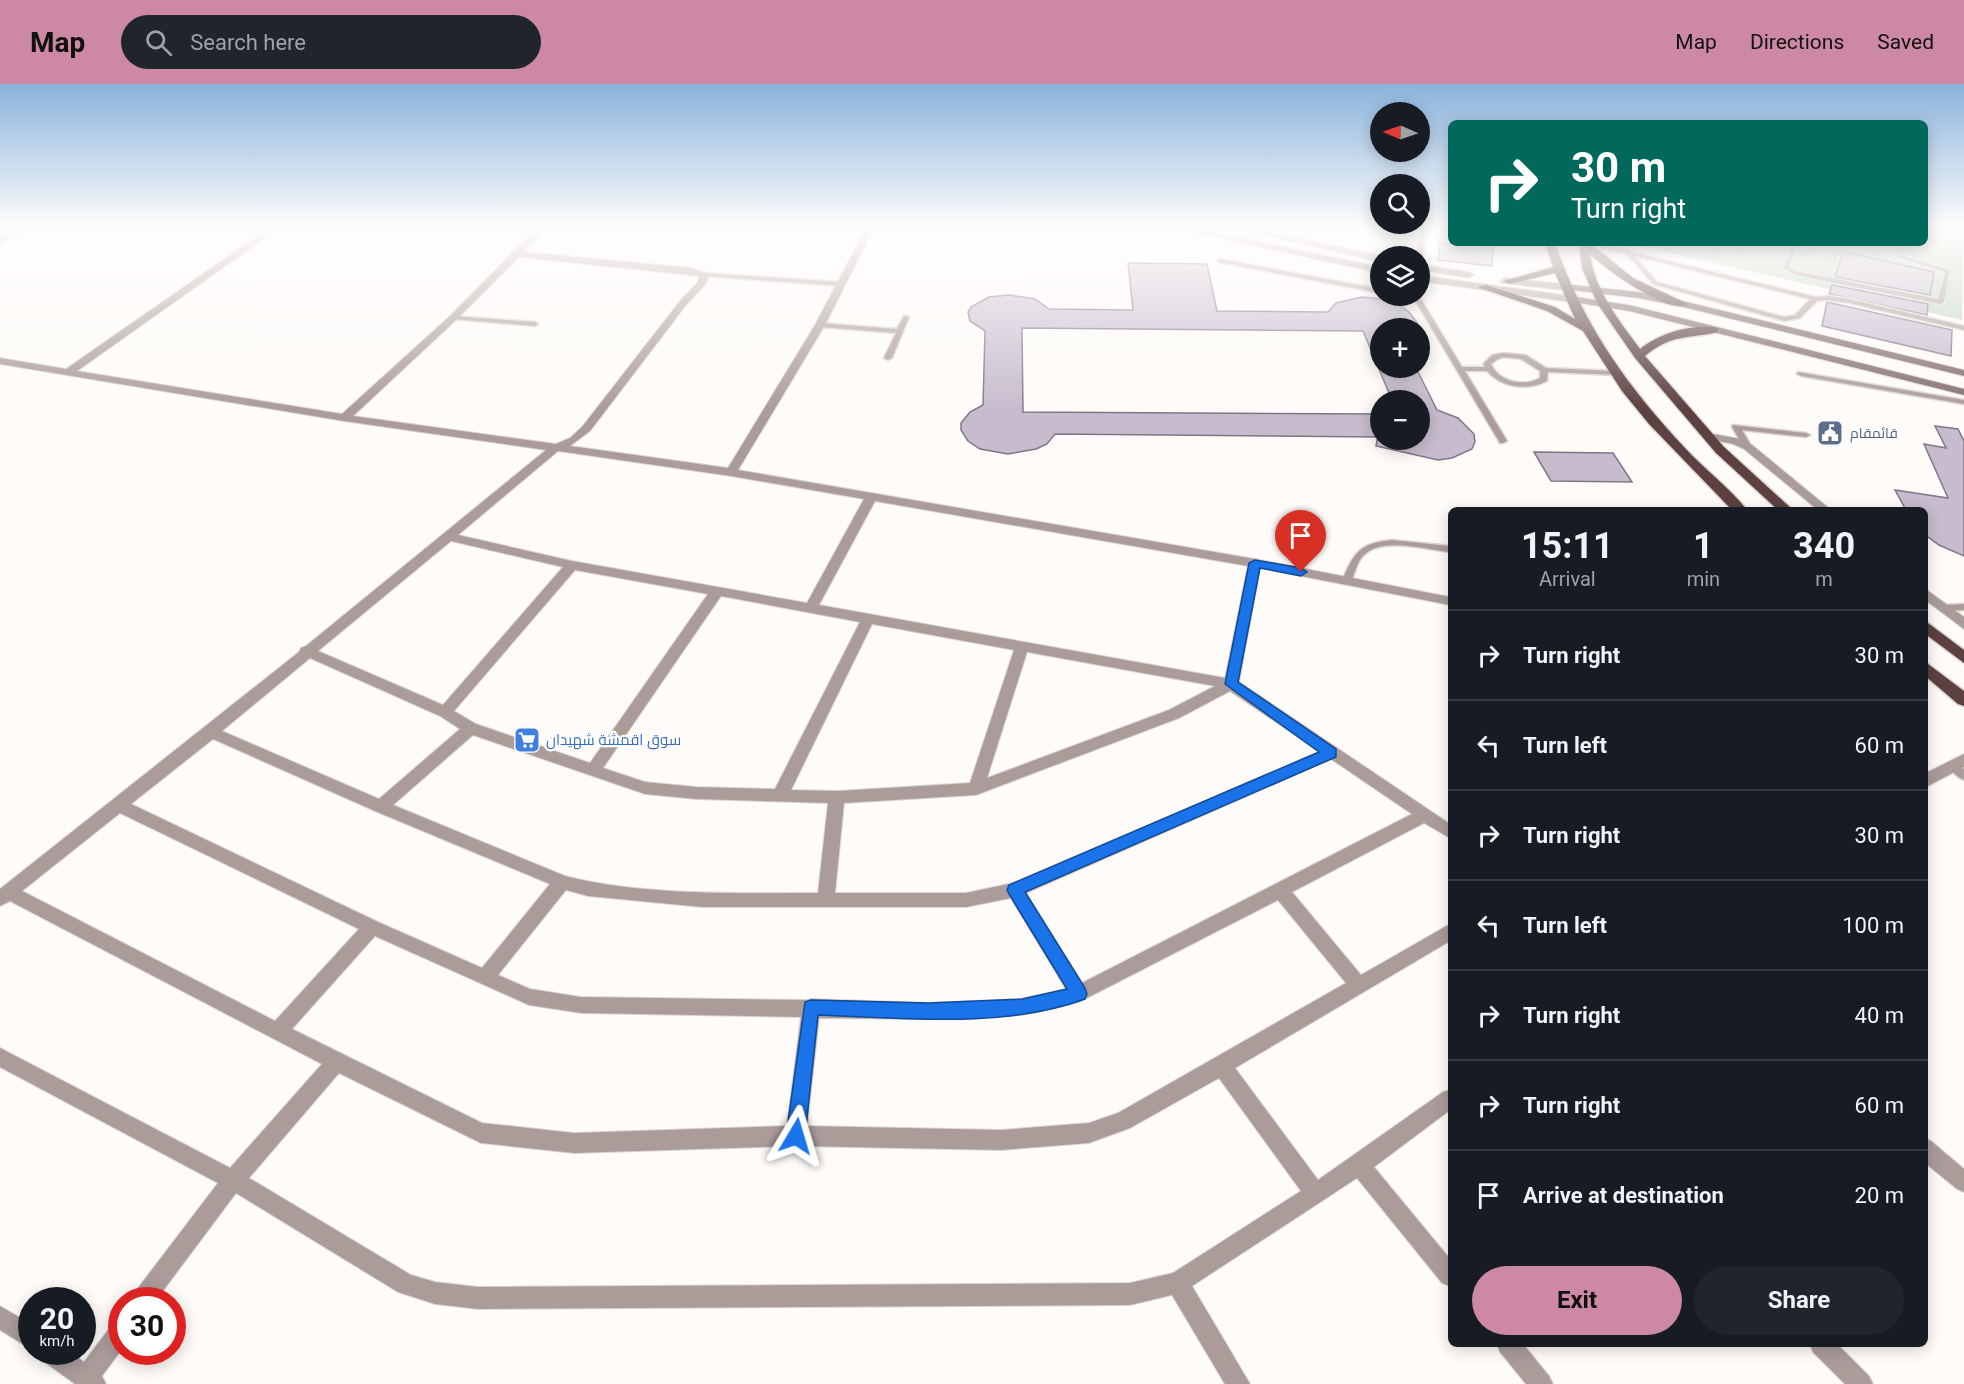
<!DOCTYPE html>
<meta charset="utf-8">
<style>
:root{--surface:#171b24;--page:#20242c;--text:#f1f3f6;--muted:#9ea1a6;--line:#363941;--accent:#cd88a4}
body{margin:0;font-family:Roboto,Cairo,sans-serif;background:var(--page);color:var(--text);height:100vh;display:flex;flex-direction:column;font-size:22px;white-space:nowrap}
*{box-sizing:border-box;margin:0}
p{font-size:20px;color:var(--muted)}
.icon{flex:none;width:33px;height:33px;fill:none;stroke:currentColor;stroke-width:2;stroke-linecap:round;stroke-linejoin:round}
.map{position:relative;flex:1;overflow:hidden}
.panel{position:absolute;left:1448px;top:423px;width:480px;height:840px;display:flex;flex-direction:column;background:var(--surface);border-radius:9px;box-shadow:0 3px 15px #0003}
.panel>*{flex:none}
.guide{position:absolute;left:1448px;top:36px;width:480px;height:126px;border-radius:9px;box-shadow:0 3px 15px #0003;background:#00695c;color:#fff;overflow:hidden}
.needle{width:39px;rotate:272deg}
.tools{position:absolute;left:1370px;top:18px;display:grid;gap:12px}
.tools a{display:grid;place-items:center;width:60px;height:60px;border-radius:50%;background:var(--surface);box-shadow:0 3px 15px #0003;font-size:30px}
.speed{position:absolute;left:18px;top:1203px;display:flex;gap:12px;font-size:30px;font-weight:700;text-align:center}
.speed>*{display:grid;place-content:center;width:78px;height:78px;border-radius:50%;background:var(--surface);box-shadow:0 3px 15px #0003;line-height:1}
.speed small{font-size:15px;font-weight:400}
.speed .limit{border:9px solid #d22;background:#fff;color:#111}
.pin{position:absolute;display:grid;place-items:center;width:51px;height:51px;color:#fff;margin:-62px -26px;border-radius:50% 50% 50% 0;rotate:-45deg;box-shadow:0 0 6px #0007}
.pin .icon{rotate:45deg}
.me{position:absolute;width:66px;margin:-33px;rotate:7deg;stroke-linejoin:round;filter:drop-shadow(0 0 4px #0008)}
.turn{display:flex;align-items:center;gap:21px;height:126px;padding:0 24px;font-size:27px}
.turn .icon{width:78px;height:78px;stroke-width:2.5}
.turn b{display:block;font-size:42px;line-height:51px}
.eta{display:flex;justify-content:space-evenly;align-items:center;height:102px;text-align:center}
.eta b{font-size:36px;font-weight:700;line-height:42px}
.primary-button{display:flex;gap:12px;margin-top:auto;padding:12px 24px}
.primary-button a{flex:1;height:69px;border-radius:36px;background:var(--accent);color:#111;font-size:24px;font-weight:700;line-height:69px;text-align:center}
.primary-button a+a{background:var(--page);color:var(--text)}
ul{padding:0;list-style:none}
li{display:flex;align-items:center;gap:18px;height:90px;padding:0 24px;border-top:2px solid var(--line)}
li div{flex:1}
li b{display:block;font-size:22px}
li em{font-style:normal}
header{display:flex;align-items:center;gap:36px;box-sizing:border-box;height:84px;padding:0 30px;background:var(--accent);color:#111}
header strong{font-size:28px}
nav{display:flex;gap:33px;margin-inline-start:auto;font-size:21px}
.search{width:420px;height:54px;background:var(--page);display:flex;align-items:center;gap:15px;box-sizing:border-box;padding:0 21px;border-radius:33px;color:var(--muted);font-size:22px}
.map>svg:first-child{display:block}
</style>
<header>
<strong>Map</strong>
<div class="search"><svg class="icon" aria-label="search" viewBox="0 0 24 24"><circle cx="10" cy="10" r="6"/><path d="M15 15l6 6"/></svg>Search here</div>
<nav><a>Map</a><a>Directions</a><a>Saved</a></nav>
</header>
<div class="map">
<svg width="1964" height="1300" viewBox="0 0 1964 1300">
<rect width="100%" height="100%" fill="#fefbf8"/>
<path fill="#c2d4c4" d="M1925 144H1964L1962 236 1628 159H1924Z"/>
<g fill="#c6bcce" stroke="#7f7687" stroke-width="1.5">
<path d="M1440 159 1493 162 1492 182 1438 176Z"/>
<path d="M1843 168 1934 188 1930 211 1835 193Z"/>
<path d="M1128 179 1207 180 1217 227 1328 228 1336 219 1362 213 1381 215 1401 222 1409 228 1421 244H1380V284H1416L1437 326 1458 334 1474 350 1475 358 1472 365 1452 374 1438 376 1376 362 1377 356H1419V316H1392L1363 247 1022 244 1023 328 1380 330V353L1055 350 1047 360 1036 365 1008 370 980 365 968 357 961 346V339L970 328 983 321 985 247 970 237 968 228 971 223 989 213 1009 211 1035 215 1049 225 1133 226Z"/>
<path d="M1832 201 1928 220 1927 231 1829 210Z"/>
<path d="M1827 218 1952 246 1951 272 1822 242Z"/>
<path d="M1935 342 1958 345 1964 357V472L1939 461 1924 450V426H1906L1895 406 1948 414 1924 360 1946 364Z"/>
<path d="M1534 368 1613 369 1632 398 1551 397Z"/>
</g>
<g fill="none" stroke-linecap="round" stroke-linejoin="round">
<g stroke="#dad6d3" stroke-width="3">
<g id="service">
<path d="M1422 144H1428L1422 175 1419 177V172H1416Z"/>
<path d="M1585 159H1596L1625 166 1627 165 1631 168 1816 213 1828 212 1849 215 1964 242V246L1849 219 1828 216 1817 217 1800 234 1784 237 1653 200 1627 170ZM1635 172 1810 215 1795 231 1784 233 1657 198Z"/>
<path d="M1793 159H1799L1789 183 1799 188 1938 215 1945 188 1893 172 1896 170 1950 186 1944 218 1941 220 1795 191 1783 184Z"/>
<path d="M1220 175 1380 205V209L1218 178V176Z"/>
<path d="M704 189 841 198 844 200 841 202 702 192 701 191Z"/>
<path d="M1402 212H1419L1462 283H1485L1483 280 1492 271 1503 269 1526 271 1546 284 1616 287 1620 289 1616 291 1548 288 1547 297C1527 307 1502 304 1487 287H1465L1507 357 1503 359H1500L1415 216ZM1503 273 1521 275 1540 287V294C1524 303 1499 298 1491 280L1498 275Z"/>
<path d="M453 232 535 238 538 240 535 242 451 235 450 234Z"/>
<path d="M904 232 909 233 892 274 888 276 884 274 896 249 820 243 817 241 820 239 897 245Z"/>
<path d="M1798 288 1964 316V320L1801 292 1797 290Z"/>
<path d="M1733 341 1806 349 1810 351 1806 353 1742 346 1752 363 1748 365H1745L1732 343Z"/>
<path d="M1392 456 1450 462V468C1427 466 1380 451 1362 473 1356 480 1355 491 1350 499H1344L1342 497C1354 468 1360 459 1392 456Z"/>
<path d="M1964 520V526L1944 527 1939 524 1944 521Z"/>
<path d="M1954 678 1964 685V696C1958 694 1952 688 1949 682L1950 679Z"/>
</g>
</g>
<g stroke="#dad6d3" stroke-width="2">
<g id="minor">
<path d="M16 144H27L0 161V154Z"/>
<path d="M269 144H279L77 287 342 330 450 232 537 144H546L523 168 692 184 709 191 705 201 686 221 590 347 570 362 728 384 815 241 866 144H874L825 241 738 386 1255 475 1450 513V521L1260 484 1239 598 1450 740V754L1424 739 1292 808 1361 891 1450 840V857L1235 984 1318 1096 1443 1008 1450 1006V1026L1374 1083 1450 1175V1202L1442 1199 1357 1094 1192 1202 1250 1300H1225L1172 1211 1130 1221 478 1225 435 1220 398 1208 236 1109 156 1216H132L135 1208 218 1099 0 983V964L230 1084 322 980 10 817 0 822V805L299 568 301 564 306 562 546 366 344 337 0 280V274L66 285ZM519 173 699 192 698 198 680 217 582 343 570 354 556 360 353 332 456 236ZM558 367 731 392 864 415 807 519 572 477 458 451ZM875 417 1248 482 1225 594 819 521ZM451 457 563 483 443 621 318 567ZM575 486 708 510 590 679 476 640 454 627ZM721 512 860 538 775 705 696 703 645 698 603 684ZM872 540 1014 566 970 699 837 707 791 706ZM1027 568 1215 602 1169 626 987 694ZM310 574 440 632 460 645 379 715 222 647ZM1230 607 1320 668 1013 799 966 809H835L844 719 976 711 1179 634ZM473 651 645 710 696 715 828 719 818 809C738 809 643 812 565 792L393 721ZM213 655 375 727 550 800 482 884 378 838 131 720ZM1331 675 1412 730 1082 899 1026 809ZM120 729 359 845 275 937 22 807ZM566 806 588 812 702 823H966L1011 814 1066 905 1022 915 928 919 811 915 806 916 581 913 530 905 498 891ZM1278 816 1346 899 1118 1029 1089 1039 1001 1046 807 1042 819 934 928 935 1022 931 1079 918ZM375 852 529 921 581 929 801 933 787 1042 574 1049 482 1039 292 945ZM339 989 481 1059 574 1069 796 1062 1001 1066 1089 1059 1130 1044 1219 994 1301 1107 1173 1189 1130 1199 478 1203 435 1198 411 1191 249 1094Z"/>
<path d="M1708 349 1740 355 1752 361 1831 426H1818L1744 365 1733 360 1704 354V350Z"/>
<path d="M1924 504 1964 533V545L1924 515Z"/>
<path d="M1964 670V683L1924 704V690Z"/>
<path d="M1924 1054 1931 1057 1964 1085V1108L1957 1105 1924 1078Z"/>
<path d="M0 1222 32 1241V1266L0 1246Z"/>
<path d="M122 1235V1265L102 1292 106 1300H75L42 1276 39 1268H69L84 1278 114 1238Z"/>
<path d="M1497 1260H1523L1549 1292 1553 1300H1526L1500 1268Z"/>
<path d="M1810 1260H1837L1869 1292 1873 1300H1845L1813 1268Z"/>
</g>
</g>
<g stroke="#dad6d3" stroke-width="2">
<g id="tertiary">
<path d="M1174 144H1192L1380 183V189Z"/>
<path d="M1238 144H1255L1380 172V178Z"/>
<path d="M1419 180 1469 188 1474 191 1469 194 1419 186Z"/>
<path d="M1419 191 1570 212 1575 215 1570 218 1419 197Z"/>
<path d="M1505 194 1565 200 1570 203 1565 206 1502 199 1500 197Z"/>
</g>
</g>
<g stroke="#dad6d3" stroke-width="2">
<g id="secondary">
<path d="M1565 200 1638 208 1683 217 1964 286V292L1683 223 1638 214 1562 205V201Z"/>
<path d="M1570 212 1629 221 1964 305V311L1629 227 1567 217V213Z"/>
</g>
</g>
<g stroke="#dad6d3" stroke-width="3">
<g id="trunk">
<path d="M1545 159H1555C1583 240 1626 301 1685 364 1704 385 1729 403 1747 426H1732L1649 340 1622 307 1583 247 1547 227 1477 203 1486 201 1555 223 1575 235 1555 189 1509 200 1504 197 1553 183Z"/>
<path d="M1579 159H1590L1633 194 1688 220C1671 233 1604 184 1590 170 1595 207 1619 236 1640 265 1660 249 1692 239 1718 244V248C1688 255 1671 250 1645 272L1724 363 1793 426H1778L1716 369 1635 274 1597 219 1582 184Z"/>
<path d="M1924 536 1964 566V579L1924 549Z"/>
<path d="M1924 577 1964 607V622L1958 620 1924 591Z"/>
</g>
</g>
<g stroke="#b7b4b0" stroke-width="2" stroke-dasharray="4 2" stroke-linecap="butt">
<path d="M1714 159 1721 162 1716 175"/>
<path d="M1734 159 1740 166 1739 169"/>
<path d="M1703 161 1705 159"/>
<path d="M1805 170 1834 177 1835 184"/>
<path d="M1834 177 1841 167 1875 171"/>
</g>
<use href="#service" fill="#ab9c9a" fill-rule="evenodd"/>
<use href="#minor" fill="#ab9c9a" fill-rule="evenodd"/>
<use href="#tertiary" fill="#ab9c9a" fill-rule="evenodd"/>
<use href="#secondary" fill="#846e6d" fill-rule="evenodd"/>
<use href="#trunk" fill="#5c4140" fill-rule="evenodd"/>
</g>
<linearGradient id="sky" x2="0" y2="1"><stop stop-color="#8ab3dc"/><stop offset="0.44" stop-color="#fffdfc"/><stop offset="1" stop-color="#fffdfc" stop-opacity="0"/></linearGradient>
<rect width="1964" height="326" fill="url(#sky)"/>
<path fill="#1a73e8" stroke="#114b97" stroke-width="1.5" d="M1255 476 1301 484 1307 488 1301 492 1260 484 1238 598 1336 665V673L1025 808 1085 904 1087 910 1085 915C1005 945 903 934 818 931L805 1052 802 1059 796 1061 789 1059 786 1052 805 918 811 916 928 919 1022 915 1067 905 1009 810 1007 806 1009 801 1319 668 1225 600 1249 479Z"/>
<defs>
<g id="civic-square" transform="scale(1.35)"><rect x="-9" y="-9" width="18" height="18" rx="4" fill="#5c6f8a" stroke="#fff"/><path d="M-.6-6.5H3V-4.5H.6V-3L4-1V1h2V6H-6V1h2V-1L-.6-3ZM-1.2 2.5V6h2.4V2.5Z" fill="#fff"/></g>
<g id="supermarket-square" transform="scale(1.35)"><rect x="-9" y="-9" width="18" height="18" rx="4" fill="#3f7fe0" stroke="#fff"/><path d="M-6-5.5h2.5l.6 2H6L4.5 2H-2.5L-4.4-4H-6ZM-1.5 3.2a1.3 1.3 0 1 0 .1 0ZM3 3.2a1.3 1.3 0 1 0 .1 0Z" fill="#fff"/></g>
</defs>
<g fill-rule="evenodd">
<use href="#civic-square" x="1830" y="349"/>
<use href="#supermarket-square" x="527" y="656"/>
</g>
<g text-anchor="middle" stroke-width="4.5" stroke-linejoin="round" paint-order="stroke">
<g font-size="14" fill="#4e5e75" stroke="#fff" text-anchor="start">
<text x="1850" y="354">قائمقام</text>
</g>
<g font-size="15" fill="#366cbe" stroke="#fff" text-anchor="start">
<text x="546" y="661">سوق اقمشة شهيدان</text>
</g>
</g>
</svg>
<div class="tools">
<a><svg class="needle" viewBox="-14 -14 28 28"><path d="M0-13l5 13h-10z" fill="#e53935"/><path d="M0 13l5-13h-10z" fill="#9ea1a6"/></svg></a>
<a><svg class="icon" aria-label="search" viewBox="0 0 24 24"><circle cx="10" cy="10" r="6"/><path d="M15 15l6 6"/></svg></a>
<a><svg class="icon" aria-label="layers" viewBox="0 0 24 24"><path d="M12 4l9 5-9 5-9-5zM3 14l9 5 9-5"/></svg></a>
<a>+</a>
<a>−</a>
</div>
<div class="speed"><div>20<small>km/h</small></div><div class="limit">30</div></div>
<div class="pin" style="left:1301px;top:488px;background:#d93025"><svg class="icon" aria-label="arrive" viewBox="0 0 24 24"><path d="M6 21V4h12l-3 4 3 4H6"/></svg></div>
<svg class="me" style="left:796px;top:1052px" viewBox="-20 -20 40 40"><path d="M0-17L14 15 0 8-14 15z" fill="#1a73e8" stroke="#fff" stroke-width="4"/></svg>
<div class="guide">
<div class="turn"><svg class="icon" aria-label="right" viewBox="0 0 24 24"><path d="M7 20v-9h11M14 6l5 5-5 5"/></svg><div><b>30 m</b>Turn right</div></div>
</div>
<section class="panel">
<div class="eta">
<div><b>15:11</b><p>Arrival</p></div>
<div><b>1</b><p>min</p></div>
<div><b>340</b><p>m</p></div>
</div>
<ul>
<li><svg class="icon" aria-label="right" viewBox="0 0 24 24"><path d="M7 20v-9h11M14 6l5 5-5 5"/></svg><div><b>Turn right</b></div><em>30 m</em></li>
<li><svg class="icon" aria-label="left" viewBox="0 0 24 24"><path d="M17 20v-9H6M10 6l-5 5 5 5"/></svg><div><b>Turn left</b></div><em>60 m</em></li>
<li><svg class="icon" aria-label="right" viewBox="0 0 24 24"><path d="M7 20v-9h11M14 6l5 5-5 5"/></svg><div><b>Turn right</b></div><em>30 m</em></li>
<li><svg class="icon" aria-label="left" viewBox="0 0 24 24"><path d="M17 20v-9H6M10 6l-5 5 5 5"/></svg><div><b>Turn left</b></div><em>100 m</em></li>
<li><svg class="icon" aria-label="right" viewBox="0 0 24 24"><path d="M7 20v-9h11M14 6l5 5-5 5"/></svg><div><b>Turn right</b></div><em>40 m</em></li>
<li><svg class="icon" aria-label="right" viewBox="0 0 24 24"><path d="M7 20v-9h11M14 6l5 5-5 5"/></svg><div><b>Turn right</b></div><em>60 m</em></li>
<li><svg class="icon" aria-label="arrive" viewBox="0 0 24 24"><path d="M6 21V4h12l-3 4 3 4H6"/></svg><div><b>Arrive at destination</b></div><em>20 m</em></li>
</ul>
<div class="primary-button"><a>Exit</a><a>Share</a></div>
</section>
</div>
